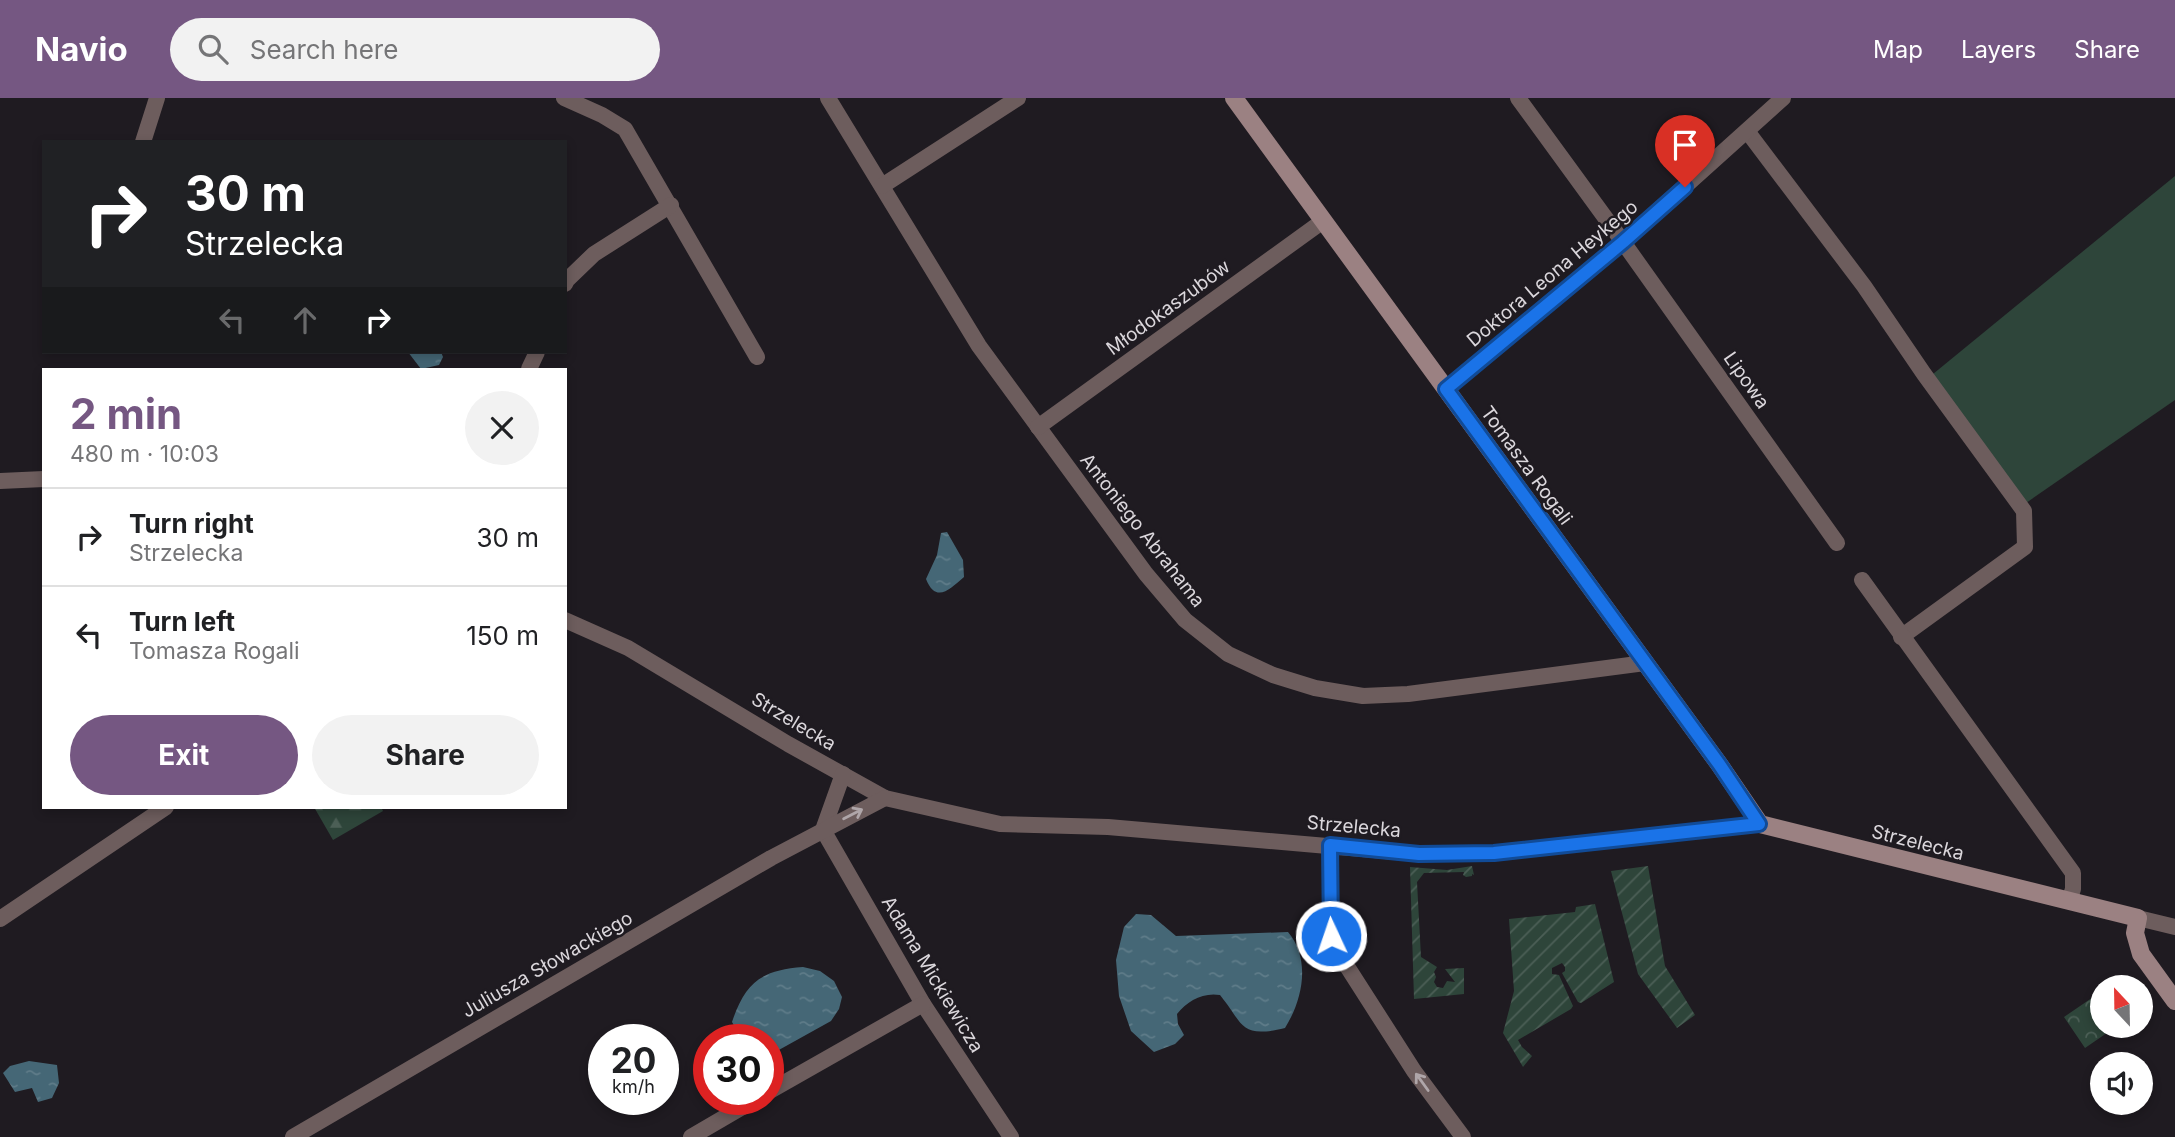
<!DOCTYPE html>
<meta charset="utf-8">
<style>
:root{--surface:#fff;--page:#f2f2f2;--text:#202124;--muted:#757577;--line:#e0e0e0;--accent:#755782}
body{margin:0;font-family:Inter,sans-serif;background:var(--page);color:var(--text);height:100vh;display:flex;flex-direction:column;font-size:26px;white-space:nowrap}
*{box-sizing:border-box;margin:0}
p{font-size:23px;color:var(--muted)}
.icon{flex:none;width:38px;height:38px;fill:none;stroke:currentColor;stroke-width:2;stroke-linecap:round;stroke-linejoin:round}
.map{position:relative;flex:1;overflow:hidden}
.sheet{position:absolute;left:42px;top:270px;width:525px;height:441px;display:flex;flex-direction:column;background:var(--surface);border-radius:0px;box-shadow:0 4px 10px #0003}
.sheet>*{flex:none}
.top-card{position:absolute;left:42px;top:42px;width:525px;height:214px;border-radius:0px;box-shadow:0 4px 10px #0003;background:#202124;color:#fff;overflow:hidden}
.needle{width:46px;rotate:338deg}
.controls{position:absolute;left:2090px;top:877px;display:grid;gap:14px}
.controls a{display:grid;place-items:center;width:63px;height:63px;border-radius:50%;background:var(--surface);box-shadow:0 4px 10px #0003;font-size:35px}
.speed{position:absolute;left:588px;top:926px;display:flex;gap:14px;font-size:35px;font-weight:700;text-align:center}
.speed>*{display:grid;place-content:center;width:91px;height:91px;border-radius:50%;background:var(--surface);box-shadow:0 4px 10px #0003;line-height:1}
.speed small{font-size:18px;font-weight:400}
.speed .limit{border:10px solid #d22;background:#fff;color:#111}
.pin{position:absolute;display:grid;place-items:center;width:60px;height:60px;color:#fff;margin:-72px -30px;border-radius:50% 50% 50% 0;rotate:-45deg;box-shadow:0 0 7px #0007}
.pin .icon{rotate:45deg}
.me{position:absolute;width:77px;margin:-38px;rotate:357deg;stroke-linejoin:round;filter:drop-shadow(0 0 5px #0008)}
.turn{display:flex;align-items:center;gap:24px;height:147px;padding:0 28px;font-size:32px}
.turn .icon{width:91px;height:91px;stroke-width:2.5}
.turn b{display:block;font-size:49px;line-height:60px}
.lanes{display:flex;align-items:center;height:66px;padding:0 28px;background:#0003;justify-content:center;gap:35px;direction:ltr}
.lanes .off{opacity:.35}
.round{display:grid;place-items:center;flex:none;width:74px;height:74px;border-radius:37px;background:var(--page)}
.summary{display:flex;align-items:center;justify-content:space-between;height:119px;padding:0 28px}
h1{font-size:42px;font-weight:700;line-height:52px;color:var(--accent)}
.button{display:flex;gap:14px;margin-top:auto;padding:14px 28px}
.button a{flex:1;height:80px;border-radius:42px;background:var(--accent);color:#fff;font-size:28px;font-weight:700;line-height:80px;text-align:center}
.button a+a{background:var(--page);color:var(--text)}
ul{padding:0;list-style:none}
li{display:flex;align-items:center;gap:21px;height:98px;padding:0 28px;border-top:2px solid var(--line)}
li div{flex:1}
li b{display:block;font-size:26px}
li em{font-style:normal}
header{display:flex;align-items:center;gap:42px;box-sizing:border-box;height:98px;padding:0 35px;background:var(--accent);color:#fff}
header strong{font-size:33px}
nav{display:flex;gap:38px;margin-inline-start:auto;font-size:24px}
.search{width:490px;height:63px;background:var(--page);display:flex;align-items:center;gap:18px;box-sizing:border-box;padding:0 24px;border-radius:38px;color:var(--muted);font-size:26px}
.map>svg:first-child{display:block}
</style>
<header>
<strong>Navio</strong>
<div class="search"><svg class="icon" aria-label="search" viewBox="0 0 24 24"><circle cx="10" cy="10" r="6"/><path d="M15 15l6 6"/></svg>Search here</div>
<nav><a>Map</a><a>Layers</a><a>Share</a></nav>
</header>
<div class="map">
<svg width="2175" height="1039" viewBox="0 0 2175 1039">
<defs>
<pattern id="forest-firs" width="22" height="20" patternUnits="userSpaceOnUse" patternTransform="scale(1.75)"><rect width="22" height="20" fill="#2e453a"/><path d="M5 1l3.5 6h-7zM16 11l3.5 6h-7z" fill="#4c5f56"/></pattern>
<pattern id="park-crowns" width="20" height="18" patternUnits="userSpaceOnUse" patternTransform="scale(1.75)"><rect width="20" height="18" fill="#2e453a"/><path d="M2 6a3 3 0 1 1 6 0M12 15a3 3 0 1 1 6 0" fill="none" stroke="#4c5f56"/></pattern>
<pattern id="garden-furrows" width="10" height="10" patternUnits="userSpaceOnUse" patternTransform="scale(1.75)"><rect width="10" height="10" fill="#2e453a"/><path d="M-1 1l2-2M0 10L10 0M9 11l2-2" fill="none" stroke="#4c5f56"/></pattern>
<pattern id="water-ripples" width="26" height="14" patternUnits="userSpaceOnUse" patternTransform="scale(1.75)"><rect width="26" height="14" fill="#456776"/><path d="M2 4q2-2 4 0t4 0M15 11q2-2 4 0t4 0" fill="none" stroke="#5f7c89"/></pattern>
</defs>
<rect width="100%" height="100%" fill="#1f1b21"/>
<path fill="#2e453a" d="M2175 78V302L2026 405 1933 276Z"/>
<path fill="url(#forest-firs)" d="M314 709H381L383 713 333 742Z"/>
<path fill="url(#park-crowns)" d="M2102 893V928H2117L2085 950 2064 919Z"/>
<g fill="url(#garden-furrows)">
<path d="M1472 768 1474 777 1472 776V778L1466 779 1463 777 1464 774 1424 775 1417 784 1421 859 1437 869 1434 874 1436 879 1434 884 1437 889 1443 890 1447 883 1455 884 1445 871 1464 870V896L1414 901 1410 769 1447 772Z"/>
<path d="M1648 768 1665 868 1695 917 1677 930 1638 876 1611 773Z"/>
<path d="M1595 806 1614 884 1581 905 1578 904 1562 875 1565 873V869L1562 865 1552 870V876L1559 877 1573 908 1571 911 1518 942 1522 949 1532 958 1523 969 1503 935 1514 893 1509 821 1575 814 1576 809Z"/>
</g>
<g fill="url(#water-ripples)">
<path d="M408 254H441L443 259 439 267 421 271Z"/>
<path d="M947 434 963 462 964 479C950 491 936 506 926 481L937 457 941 435Z"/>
<path d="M1136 816 1151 817 1176 838 1288 834C1311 861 1303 901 1285 930 1239 941 1244 926 1220 897 1203 894 1187 903 1177 916L1178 926 1184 937 1175 946 1154 954 1131 933 1119 898 1116 862 1124 829Z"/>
<path d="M803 869 820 873 834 883 842 899 839 911 831 923 768 958V942L742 941 732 924C745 885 761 872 803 869Z"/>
<path d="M29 963 57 967 59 985 52 1000 38 1004 32 990 15 994 3 975 10 968Z"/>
</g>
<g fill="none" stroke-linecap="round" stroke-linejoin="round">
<g stroke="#6d5d5d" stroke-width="16">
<path d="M564 0 602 17 625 31 757 259"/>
<path d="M828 0 979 248 1146 476 1185 522 1228 556 1273 577 1315 590 1363 598 1408 596 1645 565"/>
<path d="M1518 0 1623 144 1837 445"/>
<path d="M1747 33 1864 188 1924 276 2024 413 2025 449 1901 539"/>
<path d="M143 44 157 0"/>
<path d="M882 88 1018 0"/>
<path d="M565 186 567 182 594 156 671 107"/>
<path d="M529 271 537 254"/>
<path d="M1446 291 1623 144 1783 0"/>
<path d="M1038 329 1323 123"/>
<path d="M0 383 44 381"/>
<path d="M1862 482 2073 775V791L2069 803"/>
<path d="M565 522 628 550 788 646 885 700 1000 726 1108 729 1419 756 1494 755 1760 726"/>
<path d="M823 732 923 906 1011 1039"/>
<path d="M823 732 843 676"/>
<path d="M1330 747 1331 838 1341 859 1414 973 1463 1039"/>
<path d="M2138 820 2175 829"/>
<path d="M0 821 166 709"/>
<path d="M768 994 923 906"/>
<path d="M293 1039 771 760 885 700"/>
<path d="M691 1039 756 1001"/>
</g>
<path stroke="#9b8182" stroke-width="18" d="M1234 0 1719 666 1760 726 2138 820 2135 835 2141 856 2175 903"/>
</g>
<defs><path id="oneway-shaft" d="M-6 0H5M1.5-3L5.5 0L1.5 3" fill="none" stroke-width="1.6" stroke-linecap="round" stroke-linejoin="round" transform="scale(1.75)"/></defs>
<g stroke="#afa6a9">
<use href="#oneway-shaft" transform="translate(853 716) rotate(-27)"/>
<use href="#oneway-shaft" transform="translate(1422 984) rotate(-126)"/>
</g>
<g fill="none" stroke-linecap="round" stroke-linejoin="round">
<g stroke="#114b97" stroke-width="18">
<path id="route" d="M1331 838 1330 747 1419 756 1494 755 1759 726 1719 666 1446 291 1623 144 1685 89"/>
</g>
<use href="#route" stroke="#1a73e8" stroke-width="12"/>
</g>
<g text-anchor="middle" stroke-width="5" stroke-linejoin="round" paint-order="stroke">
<g font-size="19" fill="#dbd7dc" stroke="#1f1b21">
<text transform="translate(1552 175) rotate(-40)" y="7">Doktora Leona Heykego</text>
<text transform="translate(1168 209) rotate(-36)" y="7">Młodokaszubów</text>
<text transform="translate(1747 282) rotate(55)" y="7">Lipowa</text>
<text transform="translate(1527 367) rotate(54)" y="7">Tomasza Rogali</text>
<text transform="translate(1143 432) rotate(52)" y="7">Antoniego Abrahama</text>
<text transform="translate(794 623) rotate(31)" y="7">Strzelecka</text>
<text transform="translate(1354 728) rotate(5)" y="7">Strzelecka</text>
<text transform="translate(1918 744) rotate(14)" y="7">Strzelecka</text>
<text transform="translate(547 866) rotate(-30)" y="7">Juliusza Słowackiego</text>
<text transform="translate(933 876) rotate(59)" y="7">Adama Mickiewicza</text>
</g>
</g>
</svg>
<div class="controls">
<a><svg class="needle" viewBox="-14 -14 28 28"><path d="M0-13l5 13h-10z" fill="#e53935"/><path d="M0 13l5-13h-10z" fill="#757577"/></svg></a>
<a><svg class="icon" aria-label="sound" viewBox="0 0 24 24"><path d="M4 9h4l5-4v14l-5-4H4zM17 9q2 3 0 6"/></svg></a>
</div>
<div class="speed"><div>20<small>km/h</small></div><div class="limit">30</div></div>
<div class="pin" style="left:1685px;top:89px;background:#d93025"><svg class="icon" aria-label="arrive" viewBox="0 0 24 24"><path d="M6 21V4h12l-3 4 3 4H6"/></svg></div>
<svg class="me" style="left:1331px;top:838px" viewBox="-20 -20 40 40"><circle r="17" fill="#1a73e8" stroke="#fff" stroke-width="3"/><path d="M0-11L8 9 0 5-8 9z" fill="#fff"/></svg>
<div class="top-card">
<div class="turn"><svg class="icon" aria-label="right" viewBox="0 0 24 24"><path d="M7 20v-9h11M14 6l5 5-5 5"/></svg><div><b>30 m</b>Strzelecka</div></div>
<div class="lanes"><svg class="icon off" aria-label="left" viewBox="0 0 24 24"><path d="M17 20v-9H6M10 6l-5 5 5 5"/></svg><svg class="icon off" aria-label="ahead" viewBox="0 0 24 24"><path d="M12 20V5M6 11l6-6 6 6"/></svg><svg class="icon" aria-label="right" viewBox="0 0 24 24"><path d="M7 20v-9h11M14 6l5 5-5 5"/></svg></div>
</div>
<section class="sheet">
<div class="summary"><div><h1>2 min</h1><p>480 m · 10:03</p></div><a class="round"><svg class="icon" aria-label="close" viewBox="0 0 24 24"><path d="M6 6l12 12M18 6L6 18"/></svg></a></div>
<ul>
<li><svg class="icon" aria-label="right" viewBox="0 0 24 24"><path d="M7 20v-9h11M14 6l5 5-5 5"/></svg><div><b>Turn right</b><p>Strzelecka</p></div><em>30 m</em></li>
<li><svg class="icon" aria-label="left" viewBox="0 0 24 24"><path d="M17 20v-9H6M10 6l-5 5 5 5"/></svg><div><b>Turn left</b><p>Tomasza Rogali</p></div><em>150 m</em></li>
</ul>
<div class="button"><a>Exit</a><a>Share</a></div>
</section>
</div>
